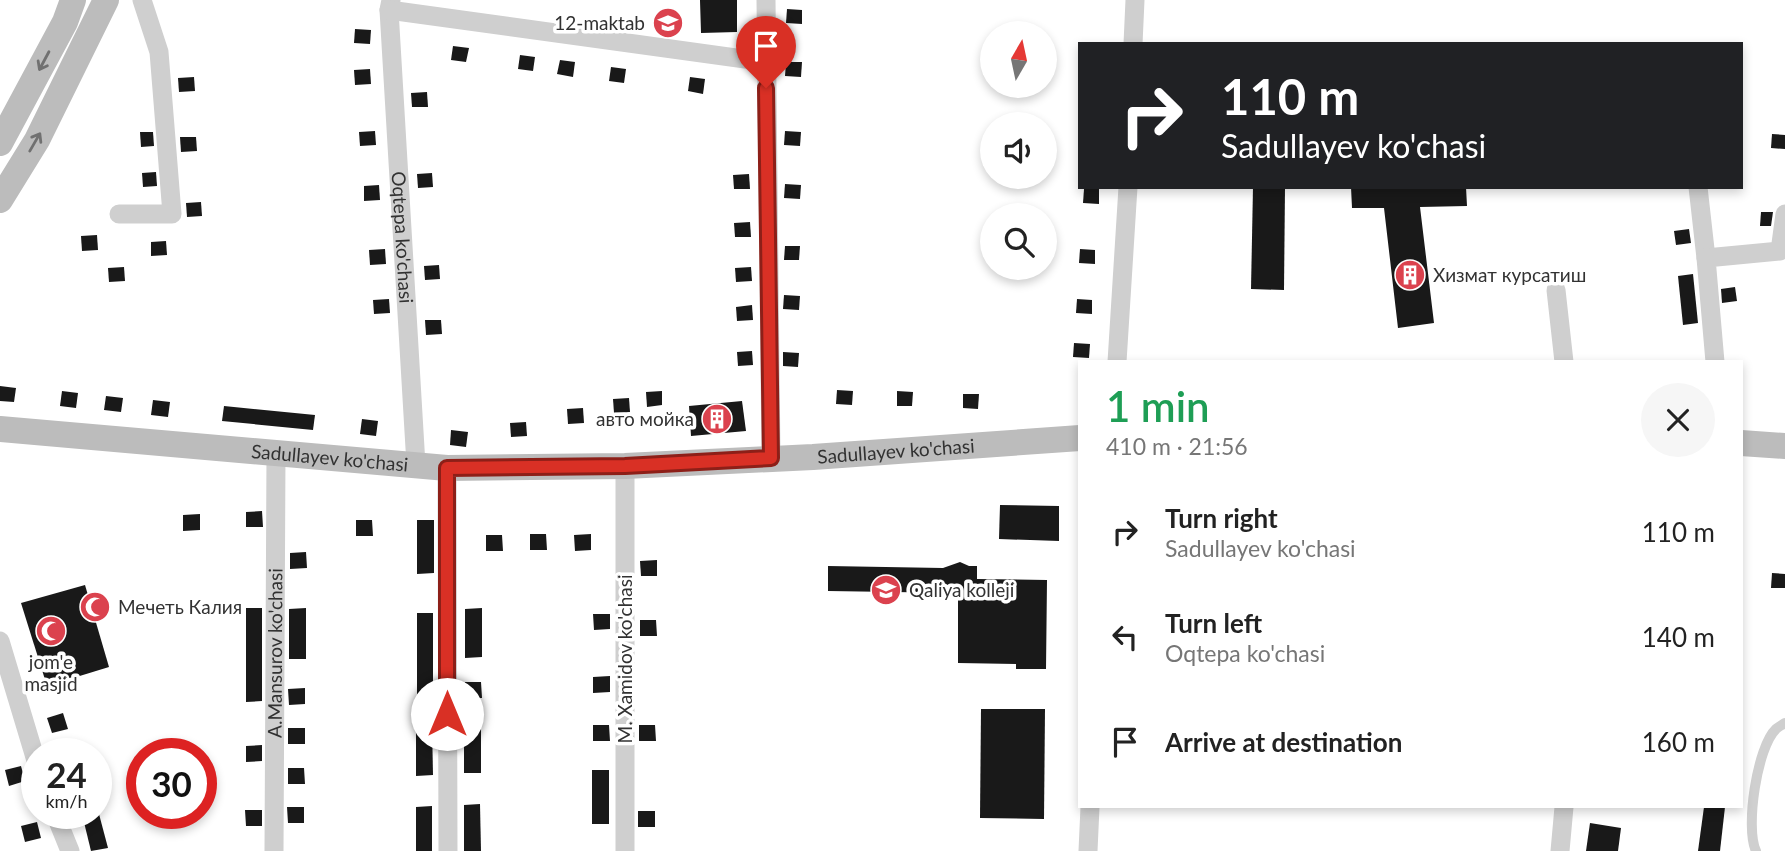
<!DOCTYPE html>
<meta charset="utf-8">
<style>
:root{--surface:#fff;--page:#f6f6f6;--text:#222;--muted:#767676}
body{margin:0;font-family:Lato,sans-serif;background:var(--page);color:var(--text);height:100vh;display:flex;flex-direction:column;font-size:26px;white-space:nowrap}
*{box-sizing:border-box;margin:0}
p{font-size:23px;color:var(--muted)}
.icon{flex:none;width:38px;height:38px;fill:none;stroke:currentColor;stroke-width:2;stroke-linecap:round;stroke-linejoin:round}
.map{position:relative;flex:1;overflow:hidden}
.side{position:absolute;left:1078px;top:360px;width:665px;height:448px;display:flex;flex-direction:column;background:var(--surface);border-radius:0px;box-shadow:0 4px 10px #0003}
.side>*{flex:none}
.banner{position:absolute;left:1078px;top:42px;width:665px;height:147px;border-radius:0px;box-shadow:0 4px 10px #0003;background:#202124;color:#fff;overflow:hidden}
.needle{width:46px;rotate:9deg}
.fabs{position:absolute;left:980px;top:21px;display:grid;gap:14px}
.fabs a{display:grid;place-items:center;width:77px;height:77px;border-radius:50%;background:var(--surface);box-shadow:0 4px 10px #0003;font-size:35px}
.speed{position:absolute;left:21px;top:738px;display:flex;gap:14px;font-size:35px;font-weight:700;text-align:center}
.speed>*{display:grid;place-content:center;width:91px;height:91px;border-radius:50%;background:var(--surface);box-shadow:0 4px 10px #0003;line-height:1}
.speed small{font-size:18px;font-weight:400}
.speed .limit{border:10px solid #d22;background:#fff;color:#111}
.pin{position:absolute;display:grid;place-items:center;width:60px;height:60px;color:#fff;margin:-72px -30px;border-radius:50% 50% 50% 0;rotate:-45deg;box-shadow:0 0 7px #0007}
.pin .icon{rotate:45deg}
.me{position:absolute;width:77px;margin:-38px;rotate:0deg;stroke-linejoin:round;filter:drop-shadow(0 0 5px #0008)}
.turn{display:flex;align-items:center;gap:24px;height:147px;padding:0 28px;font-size:32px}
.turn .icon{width:91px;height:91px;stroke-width:2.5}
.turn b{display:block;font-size:49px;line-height:60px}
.round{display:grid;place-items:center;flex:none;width:74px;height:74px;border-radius:37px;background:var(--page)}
.headline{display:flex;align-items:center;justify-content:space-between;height:119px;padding:0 28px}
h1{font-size:42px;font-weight:600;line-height:52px;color:#1e9e55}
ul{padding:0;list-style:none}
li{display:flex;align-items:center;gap:21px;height:105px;padding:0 28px}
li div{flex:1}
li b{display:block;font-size:26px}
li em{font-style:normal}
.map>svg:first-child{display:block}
</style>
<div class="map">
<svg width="1785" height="851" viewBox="0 0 1785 851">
<rect width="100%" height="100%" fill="#fff"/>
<g fill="#191919">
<path d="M700 0H737V32L701 33Z"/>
<path d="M787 9 802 10V24L786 23Z"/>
<path d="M355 29 371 30 370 44 354 43Z"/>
<path d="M453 46 469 48 466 62 451 60Z"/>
<path d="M520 55 535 57 533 71 518 69Z"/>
<path d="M560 60 575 62 573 77 557 74Z"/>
<path d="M786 62H802L801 77 785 76Z"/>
<path d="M611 67 626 69 624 83 609 81Z"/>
<path d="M370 69 371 84 355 85 354 70Z"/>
<path d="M194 77 195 91 179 92 178 78Z"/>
<path d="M690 77 705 79 703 94 688 91Z"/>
<path d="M427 92 428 107H412L411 93Z"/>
<path d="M375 131 376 145 360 146 359 132Z"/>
<path d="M785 131 801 132 800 146 784 145Z"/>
<path d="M140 132H153L154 146 141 147Z"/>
<path d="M1772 134 1785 135V149L1771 148Z"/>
<path d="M180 137H196L197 151 181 152Z"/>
<path d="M156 172 157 186 143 187 142 173Z"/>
<path d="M432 173 433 187 418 188 417 174Z"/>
<path d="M749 174 750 189H734L733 175Z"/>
<path d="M785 184 801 185 800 199 784 198Z"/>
<path d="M379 185 380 200 364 201V186Z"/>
<path d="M1253 187H1285L1284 290 1251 289Z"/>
<path d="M1351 187H1466L1467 206 1420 207 1434 323 1398 328 1384 208H1352Z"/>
<path d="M1084 189H1099V204L1083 203Z"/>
<path d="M201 202 202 216 187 217 186 203Z"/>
<path d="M1761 212H1773L1771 226H1760Z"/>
<path d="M750 222 751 237H735L734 223Z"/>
<path d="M1689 229 1691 243 1676 245 1674 231Z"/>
<path d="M97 235 98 250 82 251 81 236Z"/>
<path d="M166 241 167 255 151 256V242Z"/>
<path d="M785 246H800L799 260H784Z"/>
<path d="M385 249 386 264 370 265 369 250Z"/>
<path d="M1080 249 1095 250V264L1079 263Z"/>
<path d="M439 265 440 279 425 280 424 266Z"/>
<path d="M124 267 125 281 109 282 108 268Z"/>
<path d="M751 267 752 281 736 282 735 268Z"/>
<path d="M1693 274 1698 323 1683 325 1678 276Z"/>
<path d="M1735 287 1737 301 1722 303 1721 289Z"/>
<path d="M784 295 800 296 799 310 783 309Z"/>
<path d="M389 299 390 313 374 314 373 300Z"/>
<path d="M1077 299 1092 300V314L1076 313Z"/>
<path d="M752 305 753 320 737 321 736 307Z"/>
<path d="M425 320H441L442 334 426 335Z"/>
<path d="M1074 343 1090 344 1089 358 1073 357Z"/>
<path d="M752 351 753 365 738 366 737 352Z"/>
<path d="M783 352 799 353 798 367 783 366Z"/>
<path d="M0 386 16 388 14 402 0 401Z"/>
<path d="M837 390 853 391 852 405 836 404Z"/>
<path d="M62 391 78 393 76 408 60 406Z"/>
<path d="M662 391V405L647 407 646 392Z"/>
<path d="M897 391 913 392 912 406H897Z"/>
<path d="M963 394H979L978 409 963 408Z"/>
<path d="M106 396 123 398 121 412 104 410Z"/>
<path d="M629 398 630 412 614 413 613 399Z"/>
<path d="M153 400 170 402 168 417 151 415Z"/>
<path d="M742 401 746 431 691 436 689 406Z"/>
<path d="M224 406 315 415 313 430 222 421Z"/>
<path d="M583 408 584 423 568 424 567 409Z"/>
<path d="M362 419 378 421 376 436 360 434Z"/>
<path d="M526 422 527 436 511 437 510 423Z"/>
<path d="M451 430 468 432 466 447 450 445Z"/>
<path d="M1000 505 1059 506V541L999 539Z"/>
<path d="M262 511 263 527H246V512Z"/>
<path d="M200 514V530L183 531V515Z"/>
<path d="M356 520H372L373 536H356Z"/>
<path d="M417 520H434V573L417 574Z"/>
<path d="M530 534H546L547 550H530Z"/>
<path d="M591 534V550L575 551 574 535Z"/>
<path d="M486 535H502L503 551H486Z"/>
<path d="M306 552 307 568 290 569V553Z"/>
<path d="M657 560V576H641L640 561Z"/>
<path d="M960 562 969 566H977V579L1047 580 1046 669H1016V664L958 663V593L828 591V566L943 568Z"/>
<path d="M1772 573 1785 574V588H1771Z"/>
<path d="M85 585 109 667 47 686 21 603Z"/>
<path d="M246 608H262V701L246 702Z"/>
<path d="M306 608V659H289V609Z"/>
<path d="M482 608V657L465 658V609Z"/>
<path d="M417 613H433V694L417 695Z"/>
<path d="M593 614H610V629L594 630Z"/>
<path d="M640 620H656L657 636H640Z"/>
<path d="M610 676V692L593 693V677Z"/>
<path d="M465 682H481L482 698H465Z"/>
<path d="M305 688V704L289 705 288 689Z"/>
<path d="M981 709H1045L1044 819 980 818Z"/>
<path d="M63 713 68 729 52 733 47 718Z"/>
<path d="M481 722V773H464V723Z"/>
<path d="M416 724H432L433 775 416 776Z"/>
<path d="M593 725H609L610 741H593Z"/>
<path d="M639 725H655L656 741H639Z"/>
<rect x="288" y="728" width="17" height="16"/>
<path d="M262 745V761L246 762V746Z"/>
<path d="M21 766 25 781 9 786 5 770Z"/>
<path d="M288 768H304L305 784H288Z"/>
<rect x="592" y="770" width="17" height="54"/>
<path d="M480 804 481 851H464V805Z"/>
<path d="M432 806V851H416V807Z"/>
<path d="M287 807H304V823H288Z"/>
<path d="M1704 807H1725L1720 851H1698Z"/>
<path d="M245 810H262V826H246Z"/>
<rect x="638" y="811" width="17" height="16"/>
<path d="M82 814H99L108 848 91 851Z"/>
<path d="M37 822 41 838 25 842 21 826Z"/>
<path d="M1590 823 1621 828 1618 851H1586Z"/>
</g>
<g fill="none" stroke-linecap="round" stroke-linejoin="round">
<path stroke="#cfcfcf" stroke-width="10" d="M1756 851C1745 828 1757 747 1776 729 1778 727 1782 725 1785 723"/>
<g stroke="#cfcfcf" stroke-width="19">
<path id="s1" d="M391 0 389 10 416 465"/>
<path d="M766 0 771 458"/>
<path d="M389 10 766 62"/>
<path d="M1133 44 1135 0"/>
<path d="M1698 187 1706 258"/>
<path d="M119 214H172L159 52 142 0"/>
<path d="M1556 290 1564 362"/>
<path d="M1117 362 1128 187"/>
<path d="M1715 362 1706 258 1780 251 1785 214"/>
<path d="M447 468 448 851"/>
<path d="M0 641 37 764"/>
<path d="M55 814 70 851"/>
<path id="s2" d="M274 851 276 454"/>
<path d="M625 851V466"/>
<path d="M1088 851 1090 807"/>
<path d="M1560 851 1564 807"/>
</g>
<g stroke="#bcbcbc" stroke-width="26">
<path d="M0 143 65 22 73 0"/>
<path d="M0 200 37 140 106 0"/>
<path id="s3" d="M0 429 447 468 625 466 813 457 1080 438"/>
<path d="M1741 443 1785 446"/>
</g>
</g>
<defs><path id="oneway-shaft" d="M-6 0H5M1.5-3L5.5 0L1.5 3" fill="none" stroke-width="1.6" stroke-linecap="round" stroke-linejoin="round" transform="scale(1.75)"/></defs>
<g stroke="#707070">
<use href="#oneway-shaft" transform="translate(44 61) rotate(118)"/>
<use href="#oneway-shaft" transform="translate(35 142) rotate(-60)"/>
</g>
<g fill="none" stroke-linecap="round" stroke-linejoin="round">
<g stroke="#8d1f18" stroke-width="18">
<path id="route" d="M447 714V468L625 466 771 458 766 88"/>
</g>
<use href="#route" stroke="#d93025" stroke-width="12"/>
</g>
<defs>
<g id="school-disc" transform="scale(1.575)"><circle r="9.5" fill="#db424e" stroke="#fff"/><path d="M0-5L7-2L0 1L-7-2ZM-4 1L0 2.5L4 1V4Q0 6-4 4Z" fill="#fff"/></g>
<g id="building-disc" transform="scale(1.575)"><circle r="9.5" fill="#db424e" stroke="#fff"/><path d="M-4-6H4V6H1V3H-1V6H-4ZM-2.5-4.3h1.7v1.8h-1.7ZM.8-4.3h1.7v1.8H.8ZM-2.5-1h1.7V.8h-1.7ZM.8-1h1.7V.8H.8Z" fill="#fff"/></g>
<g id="university-disc" transform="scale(1.575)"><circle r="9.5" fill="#db424e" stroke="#fff"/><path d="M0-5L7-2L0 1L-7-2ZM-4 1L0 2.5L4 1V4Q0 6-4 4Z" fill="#fff"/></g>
<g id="mosque-disc" transform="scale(1.575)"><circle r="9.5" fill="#db424e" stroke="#fff"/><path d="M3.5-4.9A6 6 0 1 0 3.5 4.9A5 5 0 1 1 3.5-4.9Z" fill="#fff"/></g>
</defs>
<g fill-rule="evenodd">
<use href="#school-disc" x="668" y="23"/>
<use href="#building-disc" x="1410" y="275"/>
<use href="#building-disc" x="717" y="419"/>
<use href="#university-disc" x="886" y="590"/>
<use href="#mosque-disc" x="95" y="607"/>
<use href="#mosque-disc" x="51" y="631"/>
</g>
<g text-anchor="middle" stroke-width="7" stroke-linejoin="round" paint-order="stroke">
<g font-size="19" fill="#323232" stroke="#fff" text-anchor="start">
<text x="645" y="30" text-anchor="end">12-maktab</text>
<text x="1433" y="282">Хизмат курсатиш</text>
<text x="694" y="426" text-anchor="end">авто мойка</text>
<text x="909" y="597">Qaliya kolleji</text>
<text x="118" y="614">Мечеть Калия</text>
<text x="51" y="669" text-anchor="middle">jom'e<tspan x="51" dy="22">masjid</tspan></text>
</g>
<g font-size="19" fill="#323232" stroke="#fff">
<text dy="7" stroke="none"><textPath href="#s1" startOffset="238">Oqtepa ko'chasi</textPath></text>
<text dy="7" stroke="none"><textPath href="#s3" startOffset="898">Sadullayev ko'chasi</textPath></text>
<text dy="7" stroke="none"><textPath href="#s3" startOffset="331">Sadullayev ko'chasi</textPath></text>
<text dy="7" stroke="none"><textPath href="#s2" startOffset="198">A.Mansurov ko'chasi</textPath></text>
<text transform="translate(625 659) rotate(-90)" y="7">M. Xamidov ko'chasi</text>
</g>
</g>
</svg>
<div class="fabs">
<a><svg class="needle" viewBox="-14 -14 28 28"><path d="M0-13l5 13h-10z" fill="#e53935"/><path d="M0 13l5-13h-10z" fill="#767676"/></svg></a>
<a><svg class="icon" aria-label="sound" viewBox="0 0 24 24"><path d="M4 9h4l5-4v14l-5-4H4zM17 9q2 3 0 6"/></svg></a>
<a><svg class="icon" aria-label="search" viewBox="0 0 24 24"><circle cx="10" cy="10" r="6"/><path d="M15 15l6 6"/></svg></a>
</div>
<div class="speed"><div>24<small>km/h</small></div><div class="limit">30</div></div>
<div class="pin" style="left:766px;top:88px;background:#d93025"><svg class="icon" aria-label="arrive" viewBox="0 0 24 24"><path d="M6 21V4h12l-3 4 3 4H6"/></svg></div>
<svg class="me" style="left:447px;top:714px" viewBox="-20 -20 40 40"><circle r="19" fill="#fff"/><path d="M0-13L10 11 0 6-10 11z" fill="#d93025"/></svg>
<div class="banner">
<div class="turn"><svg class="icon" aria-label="right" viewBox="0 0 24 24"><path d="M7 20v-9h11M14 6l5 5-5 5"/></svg><div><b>110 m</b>Sadullayev ko'chasi</div></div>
</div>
<section class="side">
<div class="headline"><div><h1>1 min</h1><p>410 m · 21:56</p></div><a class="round"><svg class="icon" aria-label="close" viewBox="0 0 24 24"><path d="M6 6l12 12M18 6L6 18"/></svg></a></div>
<ul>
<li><svg class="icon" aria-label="right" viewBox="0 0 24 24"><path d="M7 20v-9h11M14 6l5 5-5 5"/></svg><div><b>Turn right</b><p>Sadullayev ko'chasi</p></div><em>110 m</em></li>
<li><svg class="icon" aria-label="left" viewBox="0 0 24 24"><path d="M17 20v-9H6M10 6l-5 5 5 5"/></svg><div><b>Turn left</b><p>Oqtepa ko'chasi</p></div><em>140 m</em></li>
<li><svg class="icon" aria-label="arrive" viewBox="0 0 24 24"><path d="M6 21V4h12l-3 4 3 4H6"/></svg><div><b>Arrive at destination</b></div><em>160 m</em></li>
</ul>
</section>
</div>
